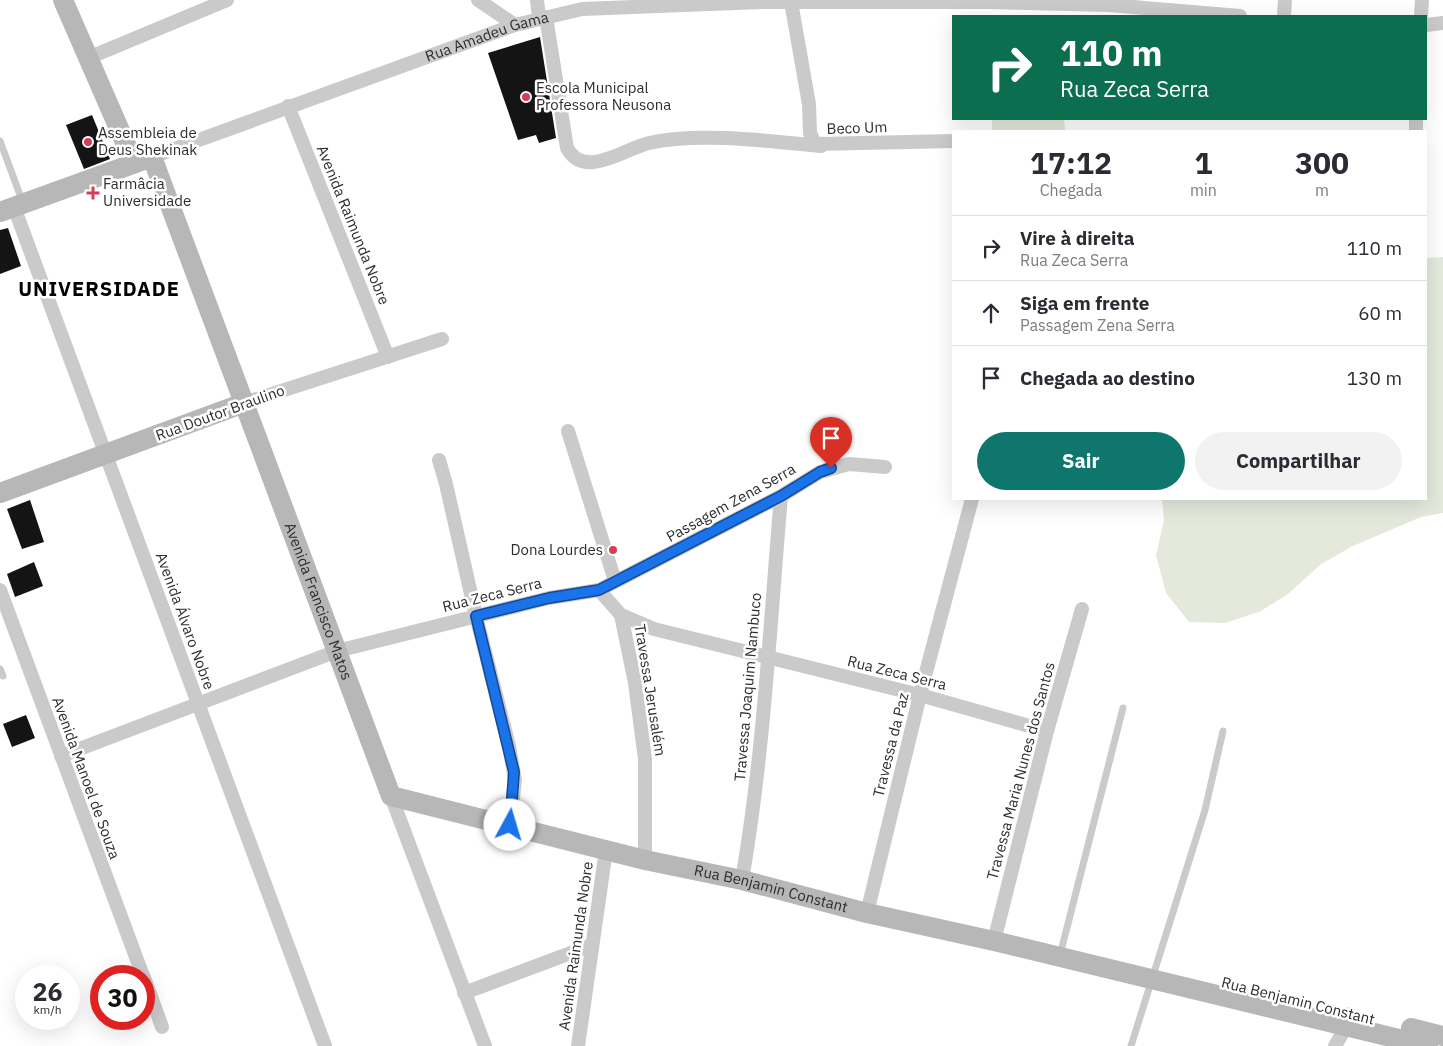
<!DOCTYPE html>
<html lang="pt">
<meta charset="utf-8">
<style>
:root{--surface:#fff;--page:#f2f2f3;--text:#2b2b33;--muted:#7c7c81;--line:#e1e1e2;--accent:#0f766e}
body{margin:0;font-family:"IBM Plex Sans",sans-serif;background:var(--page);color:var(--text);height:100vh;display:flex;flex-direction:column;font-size:19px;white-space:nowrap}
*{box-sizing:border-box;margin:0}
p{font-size:16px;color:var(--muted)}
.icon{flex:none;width:28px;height:28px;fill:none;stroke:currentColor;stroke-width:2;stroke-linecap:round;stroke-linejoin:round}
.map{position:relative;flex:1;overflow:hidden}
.drawer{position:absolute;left:952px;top:130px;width:475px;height:370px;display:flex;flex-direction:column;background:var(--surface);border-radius:0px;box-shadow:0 5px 20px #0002}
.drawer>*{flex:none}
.top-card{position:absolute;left:952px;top:15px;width:475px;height:105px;border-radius:0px;box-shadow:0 5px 20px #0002;background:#0b6e4f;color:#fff;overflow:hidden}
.speed{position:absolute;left:15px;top:965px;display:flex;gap:10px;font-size:25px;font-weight:700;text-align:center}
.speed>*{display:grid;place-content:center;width:65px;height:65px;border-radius:50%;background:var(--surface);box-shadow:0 5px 20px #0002;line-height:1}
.speed small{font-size:12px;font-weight:400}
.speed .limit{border:8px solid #d22;background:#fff;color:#111}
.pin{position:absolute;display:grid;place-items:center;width:42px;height:42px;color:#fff;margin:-51px -21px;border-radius:50% 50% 50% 0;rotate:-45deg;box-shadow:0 0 5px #0007}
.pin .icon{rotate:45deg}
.me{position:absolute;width:55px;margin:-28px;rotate:6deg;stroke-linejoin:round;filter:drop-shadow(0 0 4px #0008)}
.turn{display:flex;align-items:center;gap:18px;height:105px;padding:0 25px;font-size:22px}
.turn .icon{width:65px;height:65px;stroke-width:2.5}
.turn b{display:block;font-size:35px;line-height:42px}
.eta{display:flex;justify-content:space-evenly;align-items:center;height:85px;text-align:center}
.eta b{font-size:30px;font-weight:800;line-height:35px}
.primary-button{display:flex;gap:10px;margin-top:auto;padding:10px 25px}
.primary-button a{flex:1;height:58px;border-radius:30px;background:var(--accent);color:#fff;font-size:20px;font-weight:800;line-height:58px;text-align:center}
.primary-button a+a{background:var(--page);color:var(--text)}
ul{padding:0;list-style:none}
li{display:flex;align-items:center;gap:15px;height:65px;padding:0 25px;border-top:1px solid var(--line)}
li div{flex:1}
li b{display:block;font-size:19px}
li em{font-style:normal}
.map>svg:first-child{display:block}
</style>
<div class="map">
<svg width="1443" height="1046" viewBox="0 0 1443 1046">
<rect width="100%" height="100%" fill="#fff"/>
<g fill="#e4e9dc">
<path d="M992 119H1064L1065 131H992Z"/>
<path d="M1443 257V513L1421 517 1353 546 1321 564 1288 594 1259 612 1225 623 1189 622 1166 593 1156 555 1164 520 1162 499H1426V258Z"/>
</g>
<g fill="#141414">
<path d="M540 37 556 138 539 143 536 135 518 140 488 53Z"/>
<path d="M92 115 110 159 84 169 66 125Z"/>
<path d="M8 228 21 266 0 274V230Z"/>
<path d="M30 500 44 542 22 549 7 509Z"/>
<path d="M34 562 43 586 15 597 7 574Z"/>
<path d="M26 715 35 738 12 747 3 724Z"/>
</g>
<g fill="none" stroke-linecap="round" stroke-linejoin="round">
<g stroke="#cacaca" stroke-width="7">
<path d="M0 141 23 203"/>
<path d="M0 669 3 676"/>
<path d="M1060 955 1123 708"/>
<path d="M1131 1046 1205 810 1223 731"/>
</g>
<g stroke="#cacaca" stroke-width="14">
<path d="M478 0 515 25"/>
<path d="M537 0 539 18"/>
<path d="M791 2 809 104 810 133 815 144 954 141"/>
<path d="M1284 16 1285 0"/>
<path d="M1421 16 1422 0"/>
<path d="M546 17 567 148C584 180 624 149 649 143 699 132 769 141 821 146"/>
<path d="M1426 25 1443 23"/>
<path d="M88 58 227 0"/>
<path d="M288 106 388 357"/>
<path d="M1416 131V119"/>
<path id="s1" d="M152 157 515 25 582 9 761 2H990L1109 5 1240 16"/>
<path d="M14 207 325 1046"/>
<path d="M244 403 442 339"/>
<path d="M568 431 615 581"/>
<path d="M439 460 446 484 476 616 509 746 515 780 510 825"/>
<path d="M0 590 143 976"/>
<path d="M599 590 781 496 820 472 849 464 885 467"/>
<path d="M621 615 635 683 645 759V860"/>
<path d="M61 756 337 651 549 598 599 590 621 615 654 629 920 695 1047 731"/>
<path d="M391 796 485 1046"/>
<path d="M742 880C764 753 770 624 781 496"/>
<path d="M867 913 920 695 972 499"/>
<path d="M994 941 1047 731 1082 609"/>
<path d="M144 977 162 1027"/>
<path d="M464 993 592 945"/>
<path d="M578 1046 606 850"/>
<path d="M1335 1046 1346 1027 1350 1014"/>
</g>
<g stroke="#b7b7b7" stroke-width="20">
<path d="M63 0 134 163"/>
<path id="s2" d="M0 212 152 157 391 796 645 860 742 880 867 913 994 941 1428 1046"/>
<path d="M0 493 244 403"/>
<path d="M1411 1028 1443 1036"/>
</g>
</g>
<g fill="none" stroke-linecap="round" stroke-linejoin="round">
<g stroke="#114b97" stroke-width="12">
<path id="route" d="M510 825 514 772 476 616 549 598 599 590 781 496 820 472 831 468"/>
</g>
<use href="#route" stroke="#1a73e8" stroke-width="9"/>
</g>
<g fill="#d43f56" stroke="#fff" stroke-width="2">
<circle cx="526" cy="97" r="5"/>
<circle cx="88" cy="142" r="5"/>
<path d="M90.5 185.5h5v5h5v5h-5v5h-5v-5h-5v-5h5z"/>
<circle cx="613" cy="550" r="5"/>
</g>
<g text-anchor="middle" stroke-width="5" stroke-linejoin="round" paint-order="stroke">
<g font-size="15" fill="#2d2d2d" stroke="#fff">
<text dy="5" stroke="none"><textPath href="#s1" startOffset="356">Rua Amadeu Gama</textPath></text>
<text transform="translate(857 128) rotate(-2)" y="5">Beco Um</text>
<text transform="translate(353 225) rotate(68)" y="5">Avenida Raimunda Nobre</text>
<text transform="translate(220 413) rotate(-20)" y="5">Rua Doutor Braulino</text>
<text transform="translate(731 503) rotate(-29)" y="5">Passagem Zena Serra</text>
<text transform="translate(492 595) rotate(-14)" y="5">Rua Zeca Serra</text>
<text dy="5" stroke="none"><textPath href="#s2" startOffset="636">Avenida Francisco Matos</textPath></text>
<text transform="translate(185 621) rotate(70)" y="5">Avenida Álvaro Nobre</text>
<text transform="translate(897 673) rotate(14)" y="5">Rua Zeca Serra</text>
<text transform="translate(748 687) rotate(-85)" y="5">Travessa Joaquim Nambuco</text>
<text transform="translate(650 690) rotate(81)" y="5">Travessa Jerusalém</text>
<text transform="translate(891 745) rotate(-76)" y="5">Travessa da Paz</text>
<text transform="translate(1021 771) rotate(-75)" y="5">Travessa Maria Nunes dos Santos</text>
<text transform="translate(86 778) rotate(70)" y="5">Avenida Manoel de Souza</text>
<text dy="5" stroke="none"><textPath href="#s2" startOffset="1235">Rua Benjamin Constant</textPath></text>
<text transform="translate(576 946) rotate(-82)" y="5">Avenida Raimunda Nobre</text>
<text transform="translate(1298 1001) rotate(14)" y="5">Rua Benjamin Constant</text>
</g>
<g font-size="15" fill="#2d2d2d" stroke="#fff" text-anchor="start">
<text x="536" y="93">Escola Municipal<tspan x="536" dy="17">Professora Neusona</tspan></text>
<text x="98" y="138">Assembleia de<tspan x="98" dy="17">Deus Shekinak</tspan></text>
<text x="103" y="189">Farmâcia<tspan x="103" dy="17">Universidade</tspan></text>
<text x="603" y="555" text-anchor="end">Dona Lourdes</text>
</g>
<g font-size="20" font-weight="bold" letter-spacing="1" fill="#000" stroke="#fff">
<text x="99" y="296">UNIVERSIDADE</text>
</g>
</g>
</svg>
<div class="speed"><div>26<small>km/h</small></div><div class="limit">30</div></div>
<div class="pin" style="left:831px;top:468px;background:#d93025"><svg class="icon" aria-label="arrive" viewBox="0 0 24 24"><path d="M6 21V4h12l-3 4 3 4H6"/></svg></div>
<svg class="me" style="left:510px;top:825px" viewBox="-20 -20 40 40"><circle r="19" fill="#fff"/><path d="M0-13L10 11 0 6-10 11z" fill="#1a73e8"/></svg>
<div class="top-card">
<div class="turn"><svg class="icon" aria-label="right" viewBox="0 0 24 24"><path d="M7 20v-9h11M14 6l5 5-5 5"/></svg><div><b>110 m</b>Rua Zeca Serra</div></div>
</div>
<section class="drawer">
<div class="eta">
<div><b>17:12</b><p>Chegada</p></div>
<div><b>1</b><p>min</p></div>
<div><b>300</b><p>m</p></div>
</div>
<ul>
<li><svg class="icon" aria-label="right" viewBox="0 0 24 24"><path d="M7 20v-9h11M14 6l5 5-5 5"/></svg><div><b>Vire à direita</b><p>Rua Zeca Serra</p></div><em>110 m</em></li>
<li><svg class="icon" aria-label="ahead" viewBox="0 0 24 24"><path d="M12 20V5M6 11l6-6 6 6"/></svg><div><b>Siga em frente</b><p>Passagem Zena Serra</p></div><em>60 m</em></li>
<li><svg class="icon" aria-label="arrive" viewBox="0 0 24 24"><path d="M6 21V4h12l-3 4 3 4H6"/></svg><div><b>Chegada ao destino</b></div><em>130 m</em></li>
</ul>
<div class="primary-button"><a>Sair</a><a>Compartilhar</a></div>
</section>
</div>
